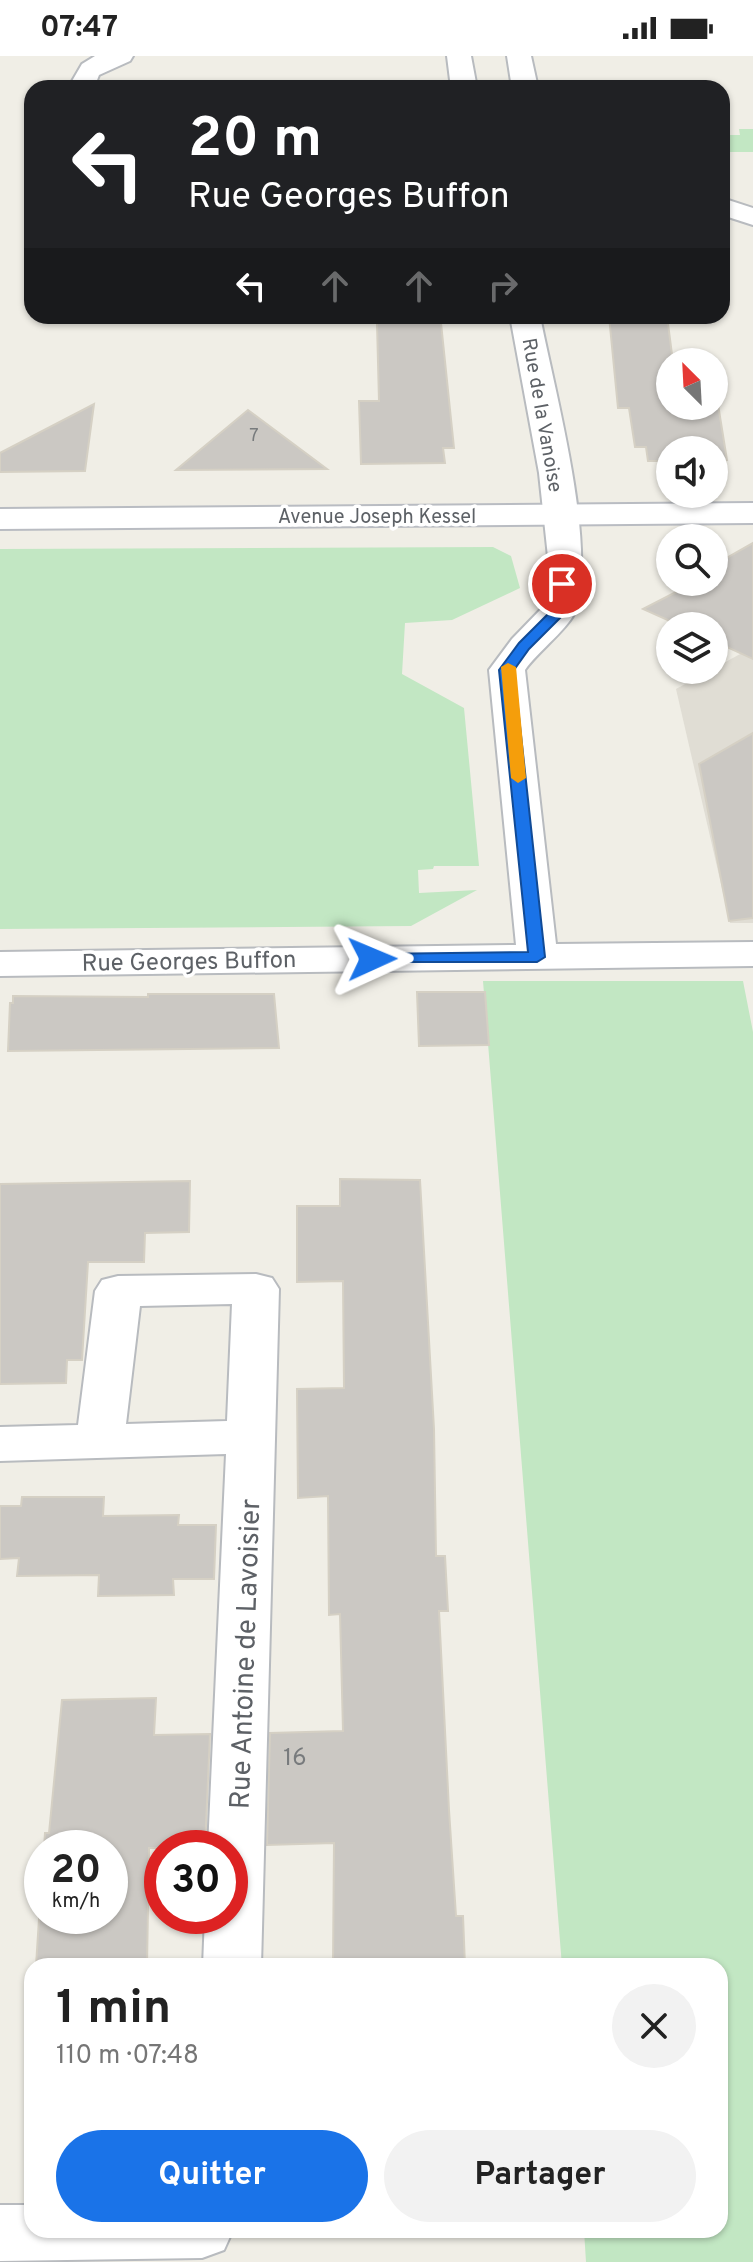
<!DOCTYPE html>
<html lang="fr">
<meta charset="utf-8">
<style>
:root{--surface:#fff;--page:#f2f2f2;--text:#222;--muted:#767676;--accent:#1a73e8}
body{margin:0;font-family:Overpass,sans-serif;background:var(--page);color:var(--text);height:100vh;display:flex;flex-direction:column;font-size:30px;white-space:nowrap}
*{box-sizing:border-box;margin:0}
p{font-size:26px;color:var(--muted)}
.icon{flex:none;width:44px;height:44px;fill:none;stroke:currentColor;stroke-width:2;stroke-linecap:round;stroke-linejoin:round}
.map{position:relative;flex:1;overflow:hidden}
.side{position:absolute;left:24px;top:1902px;width:704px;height:280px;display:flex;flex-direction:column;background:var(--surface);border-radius:24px;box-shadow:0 2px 6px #0004}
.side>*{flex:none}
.top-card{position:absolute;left:24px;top:24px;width:706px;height:244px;border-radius:24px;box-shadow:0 2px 6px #0004;background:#202124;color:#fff;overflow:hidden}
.needle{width:52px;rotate:336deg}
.controls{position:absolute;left:656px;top:292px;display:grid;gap:16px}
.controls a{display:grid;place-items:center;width:72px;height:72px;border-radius:50%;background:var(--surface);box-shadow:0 2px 6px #0004;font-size:40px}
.speed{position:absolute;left:24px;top:1774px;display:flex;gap:16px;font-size:40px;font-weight:700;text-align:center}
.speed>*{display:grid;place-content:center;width:104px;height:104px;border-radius:50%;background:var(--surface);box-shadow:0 2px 6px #0004;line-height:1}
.speed small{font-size:20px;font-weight:400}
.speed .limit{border:12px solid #d22;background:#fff;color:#111}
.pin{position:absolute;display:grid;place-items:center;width:68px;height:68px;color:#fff;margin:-34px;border:4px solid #fff;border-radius:50%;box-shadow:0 2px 8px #0007}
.me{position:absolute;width:88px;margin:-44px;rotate:89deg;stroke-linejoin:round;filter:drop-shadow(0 0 6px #0008)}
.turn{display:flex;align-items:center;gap:28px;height:168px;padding:0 32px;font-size:36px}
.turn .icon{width:104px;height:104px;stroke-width:2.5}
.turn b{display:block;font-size:56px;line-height:68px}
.lanes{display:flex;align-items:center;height:76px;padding:0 32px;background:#0003;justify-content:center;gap:40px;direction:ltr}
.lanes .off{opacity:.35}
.round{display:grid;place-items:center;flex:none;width:84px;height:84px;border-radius:42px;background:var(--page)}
.head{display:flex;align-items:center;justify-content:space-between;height:136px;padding:0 32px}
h1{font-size:48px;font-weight:700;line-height:60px}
.cta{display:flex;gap:16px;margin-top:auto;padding:16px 32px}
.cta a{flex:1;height:92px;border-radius:48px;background:var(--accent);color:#fff;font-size:32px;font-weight:700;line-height:92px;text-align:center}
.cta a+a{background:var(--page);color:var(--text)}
.status{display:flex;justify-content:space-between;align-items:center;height:56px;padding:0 40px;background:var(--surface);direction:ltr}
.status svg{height:22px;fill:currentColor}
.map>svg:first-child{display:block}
</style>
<div class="status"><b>07:47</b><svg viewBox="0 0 49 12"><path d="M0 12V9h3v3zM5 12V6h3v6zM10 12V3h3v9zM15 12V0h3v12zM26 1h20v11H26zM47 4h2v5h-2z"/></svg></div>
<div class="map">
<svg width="753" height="2206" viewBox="0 0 753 2206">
<rect width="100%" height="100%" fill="#f0eee6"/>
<path fill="#e0ddd4" d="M753 591V867H730L676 633Z"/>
<g fill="#c2e7c3">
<path d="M739 73H753V96H722V79H740Z"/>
<path d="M493 491 511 500 520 532 452 564 405 567 402 618 464 652 479 810H434L433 813 418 814 419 837 477 834 411 870 0 873V493Z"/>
<path d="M483 925H743L753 976V2206H586L584 2174H720V1910H562Z"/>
</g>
<g fill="#cbc8c3" stroke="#d5d0c4" stroke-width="2">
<path d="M609 260H667L673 306H670V350H714V342H717L727 404 714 405V394H670V405H648L646 391H635L629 352H618Z"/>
<path d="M377 267H441L454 392H443L445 407 361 408 359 345H379Z"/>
<path d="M94 348 85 415 0 416V397Z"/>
<path d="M248 354 327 413 176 414Z"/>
<path d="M753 487V603L714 585V570H681L643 553 682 533 680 529 685 526H714V509Z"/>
<path d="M753 677V862L729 865 699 708Z"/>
<path d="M417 936H485L489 989 419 990Z"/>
<path d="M148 938H274L279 992 8 995 10 947H13V940L148 941Z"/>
<path d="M340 1123 420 1124 434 1373 436 1500H445L448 1555H439L449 1754 456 1860H463L465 1910H333L334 1787 267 1789 270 1677 343 1675 340 1558 329 1559 328 1440 298 1442 297 1333 344 1332 343 1225 297 1226V1150H340Z"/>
<path d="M190 1125 189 1176 145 1177 144 1206H88L82 1304H67L66 1327 0 1328V1128Z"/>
<path d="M22 1441H104L103 1460 179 1459 178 1469H216L214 1523H173L174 1539 98 1540 99 1519 17 1520 19 1502 0 1503V1450H21Z"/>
<path d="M156 1642 154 1679 210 1678 205 1792H149L147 1910H36L42 1816V1860H110V1792H44L45 1777H49L62 1644Z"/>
</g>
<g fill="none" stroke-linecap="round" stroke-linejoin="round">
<g stroke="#b8bbbf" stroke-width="4">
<g id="street">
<path d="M95 0H133L130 5 99 19 94 32H68L82 8Z"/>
<path d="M447 0H471L477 32H451Z"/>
<path d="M507 0H531L538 32H512Z"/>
<path d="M722 142 753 152V169L722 159Z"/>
<path d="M510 260H540C554 333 596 484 576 553 572 570 536 597 525 614L556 888 753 886V910L0 920V896L516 889 489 614 512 583 542 552 548 501 539 417Z"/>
<path d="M256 1218 272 1222 279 1233 261 1910H203L205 1860H230V1792H208L226 1398 0 1405V1371L78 1369 95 1235 102 1224 118 1220ZM232 1248 227 1365 126 1368 140 1250Z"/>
<path d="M0 2149H32V2174H233L224 2194 202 2202 0 2205Z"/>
</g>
</g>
<g stroke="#b9bcc2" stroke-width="4">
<path id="secondary" d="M753 447V467L0 473V453Z"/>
</g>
<use href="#street" fill="#fff" fill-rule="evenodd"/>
<use href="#secondary" fill="#fff" fill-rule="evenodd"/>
</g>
<path fill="#1a73e8" stroke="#114b97" stroke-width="2" d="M562 524 569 528 567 555 529 593 514 614 545 901 537 906H366L363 903 366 899 372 898 528 896 499 614 519 587 552 554 555 528Z"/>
<path fill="#f59e0b" d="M508 607 516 611 526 722 518 727 511 722 501 611Z"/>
<g text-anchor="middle" stroke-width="7" stroke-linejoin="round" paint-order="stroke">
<g font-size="18" fill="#787b7d">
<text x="254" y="385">7</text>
</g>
<g font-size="20" fill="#5d6166" stroke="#fff">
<text transform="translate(543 359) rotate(80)" y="7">Rue de la Vanoise</text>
<text x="377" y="467">Avenue Joseph Kessel</text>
</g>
<g font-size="24" fill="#5d6166" stroke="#fff">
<text transform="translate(189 905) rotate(-1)" y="8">Rue Georges Buffon</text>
</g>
<g font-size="24" fill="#787b7d">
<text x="295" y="1709">16</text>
</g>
<g font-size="28" fill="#5d6166" stroke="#fff">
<text transform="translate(244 1598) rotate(-88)" y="10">Rue Antoine de Lavoisier</text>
</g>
</g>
</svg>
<div class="controls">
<a><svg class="needle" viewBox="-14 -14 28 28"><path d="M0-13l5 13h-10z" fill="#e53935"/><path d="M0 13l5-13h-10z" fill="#767676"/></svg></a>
<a><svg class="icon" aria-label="sound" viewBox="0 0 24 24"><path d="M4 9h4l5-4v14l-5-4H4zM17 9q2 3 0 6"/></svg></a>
<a><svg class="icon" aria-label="search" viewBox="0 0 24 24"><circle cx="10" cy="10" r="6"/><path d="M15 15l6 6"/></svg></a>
<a><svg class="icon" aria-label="layers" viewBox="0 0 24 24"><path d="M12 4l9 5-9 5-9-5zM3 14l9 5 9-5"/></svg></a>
</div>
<div class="speed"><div>20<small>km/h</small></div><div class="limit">30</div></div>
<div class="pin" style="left:562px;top:528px;background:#d93025"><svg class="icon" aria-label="arrive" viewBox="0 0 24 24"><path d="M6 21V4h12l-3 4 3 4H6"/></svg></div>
<svg class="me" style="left:372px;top:903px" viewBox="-20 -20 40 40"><path d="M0-17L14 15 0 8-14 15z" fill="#1a73e8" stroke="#fff" stroke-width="4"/></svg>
<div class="top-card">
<div class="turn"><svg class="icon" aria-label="left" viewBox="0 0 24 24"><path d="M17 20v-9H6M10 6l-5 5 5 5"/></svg><div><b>20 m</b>Rue Georges Buffon</div></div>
<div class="lanes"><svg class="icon" aria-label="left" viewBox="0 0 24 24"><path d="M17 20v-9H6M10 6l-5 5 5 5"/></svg><svg class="icon off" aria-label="ahead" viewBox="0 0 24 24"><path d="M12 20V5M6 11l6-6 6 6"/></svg><svg class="icon off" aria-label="ahead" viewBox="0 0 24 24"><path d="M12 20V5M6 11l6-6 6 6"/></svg><svg class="icon off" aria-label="right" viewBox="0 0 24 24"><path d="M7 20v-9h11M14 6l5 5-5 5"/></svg></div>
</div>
<section class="side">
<div class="head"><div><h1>1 min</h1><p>110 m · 07:48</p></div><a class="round"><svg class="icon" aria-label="close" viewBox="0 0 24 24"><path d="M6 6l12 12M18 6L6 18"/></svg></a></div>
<div class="cta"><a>Quitter</a><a>Partager</a></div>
</section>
</div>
